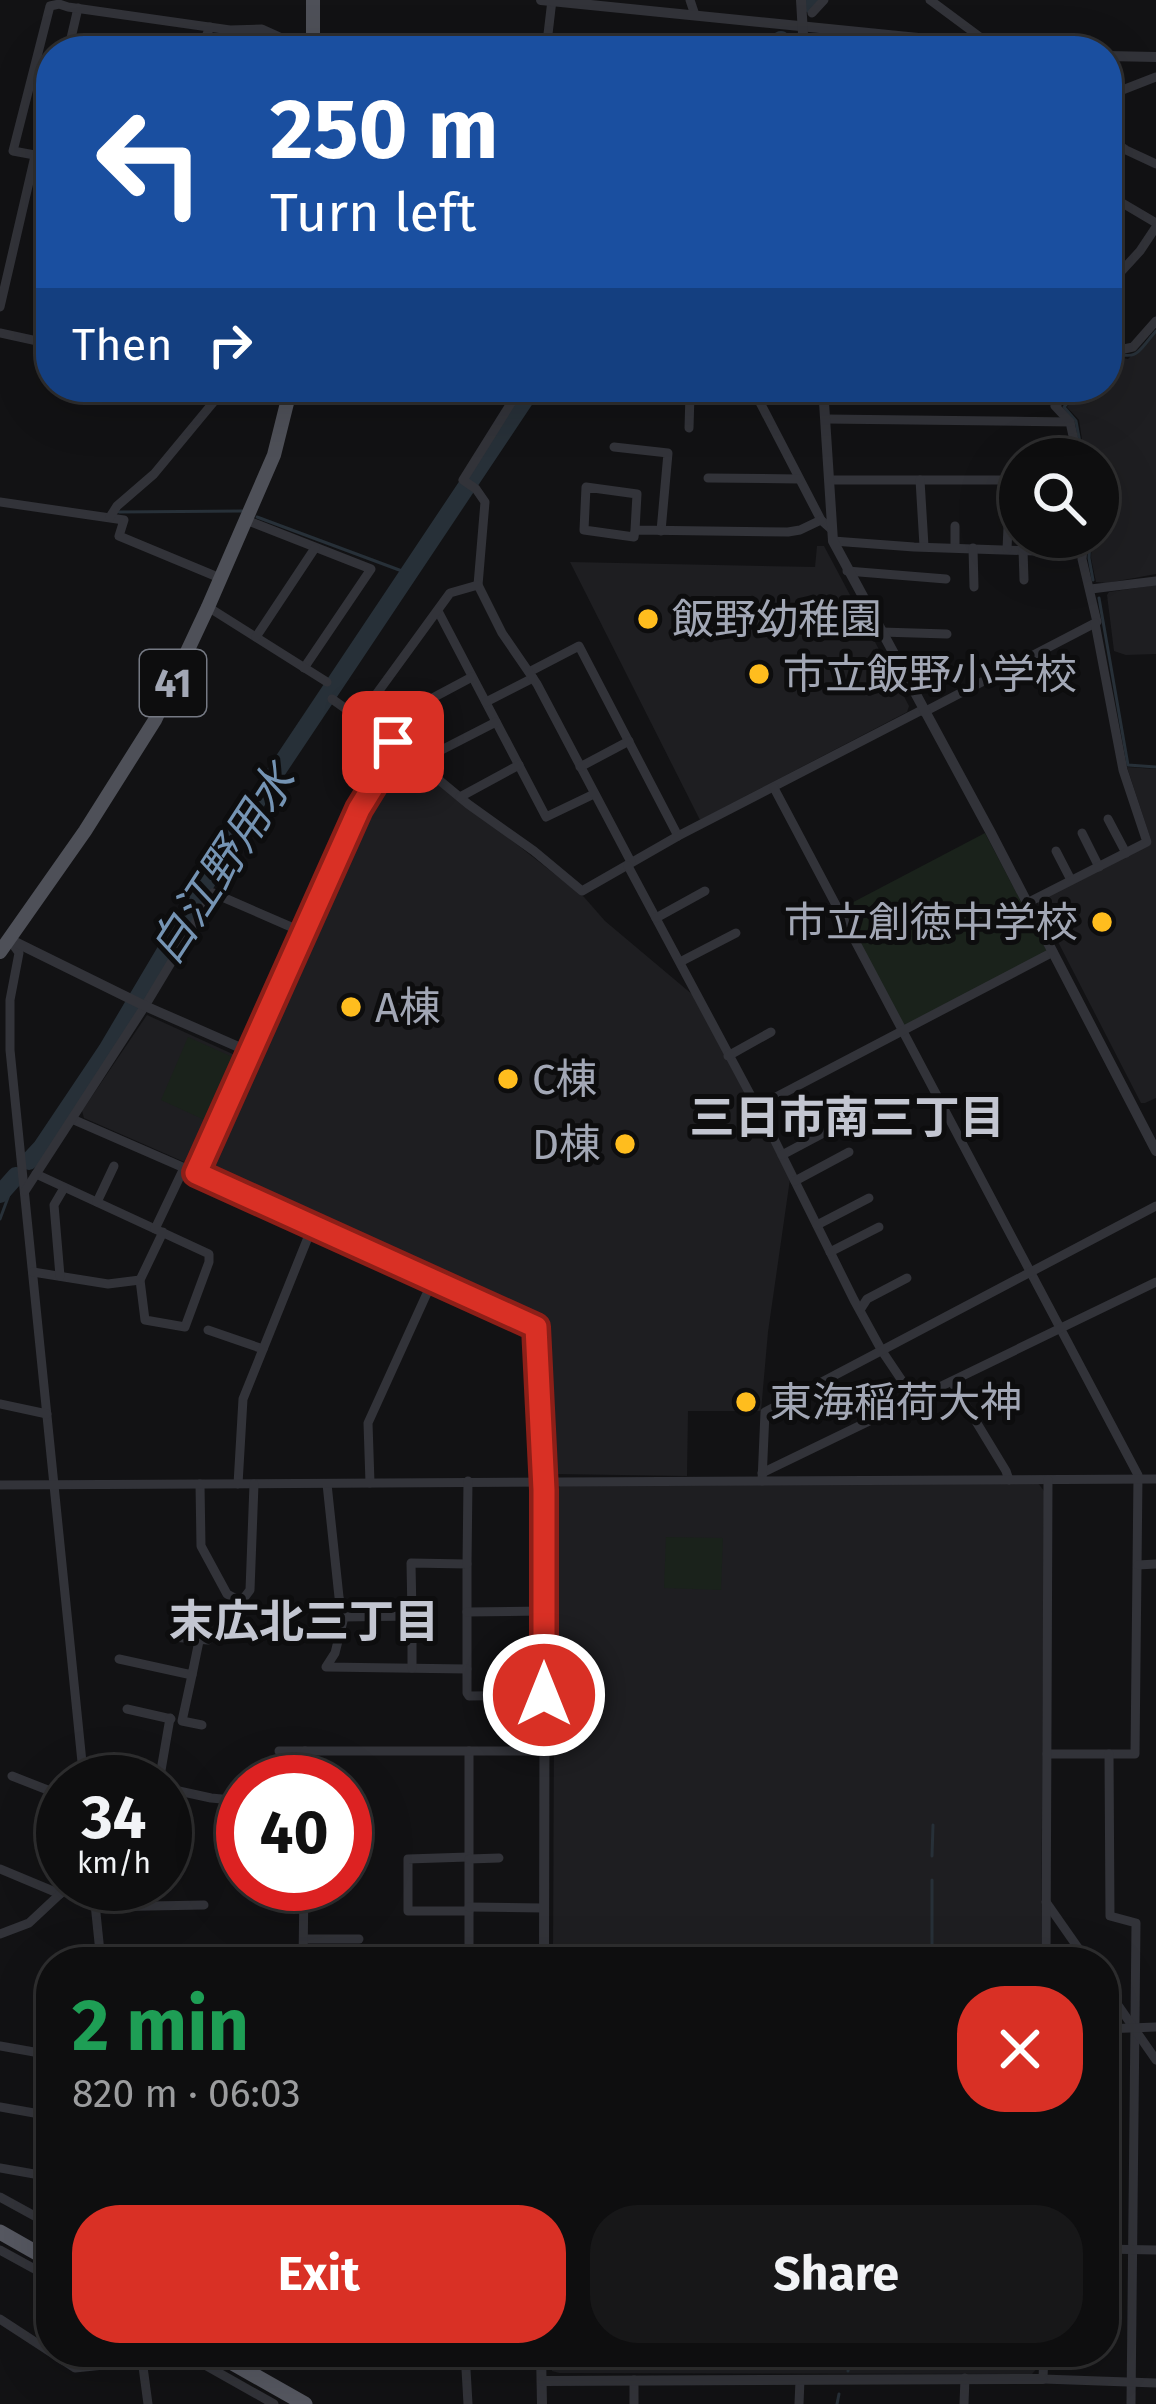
<!DOCTYPE html>
<meta charset="utf-8">
<style>
:root{--surface:#0e0e0f;--page:#171718;--text:#f1f3f6;--muted:#9b9c9e;--line:#2e2e2f;--accent:#d93025}
body{margin:0;font-family:"Fira Sans","Noto Sans JP",sans-serif;background:var(--page);color:var(--text);height:100vh;display:flex;flex-direction:column;font-size:45px;white-space:nowrap}
*{box-sizing:border-box;margin:0}
p{font-size:39px;color:var(--muted)}
.icon{flex:none;width:66px;height:66px;fill:none;stroke:currentColor;stroke-width:2;stroke-linecap:round;stroke-linejoin:round}
.map{position:relative;flex:1;overflow:hidden}
.side{position:absolute;left:36px;top:1947px;width:1083px;height:420px;display:flex;flex-direction:column;background:var(--surface);border-radius:48px;box-shadow:0 12px 48px #0002,0 0 0 3px var(--line)}
.side>*{flex:none}
.guide{position:absolute;left:36px;top:36px;width:1086px;height:366px;border-radius:48px;box-shadow:0 12px 48px #0002,0 0 0 3px var(--line);background:#1a4fa0;color:#fff;overflow:hidden}
.buttons{position:absolute;left:999px;top:438px;display:grid;gap:24px}
.buttons a{display:grid;place-items:center;width:120px;height:120px;border-radius:50%;background:var(--surface);box-shadow:0 12px 48px #0002,0 0 0 3px var(--line);font-size:60px}
.speed{position:absolute;left:36px;top:1755px;display:flex;gap:24px;font-size:60px;font-weight:700;text-align:center}
.speed>*{display:grid;place-content:center;width:156px;height:156px;border-radius:50%;background:var(--surface);box-shadow:0 12px 48px #0002,0 0 0 3px var(--line);line-height:1}
.speed small{font-size:30px;font-weight:400}
.speed .limit{border:18px solid #d22;background:#fff;color:#111}
.pin{position:absolute;display:grid;place-items:center;width:102px;height:102px;color:#fff;margin:-51px;border-radius:24px;box-shadow:0 6px 18px #0006}
.me{position:absolute;width:132px;margin:-66px;rotate:0deg;stroke-linejoin:round;filter:drop-shadow(0 0 9px #0008)}
.turn{display:flex;align-items:center;gap:42px;height:252px;padding:0 36px;font-size:54px}
.turn .icon{width:156px;height:156px;stroke-width:2.5}
.turn b{display:block;font-size:84px;line-height:102px}
.then{display:flex;align-items:center;height:114px;padding:0 36px;background:#0003;gap:24px;font-size:45px}
.round{display:grid;place-items:center;flex:none;width:126px;height:126px;border-radius:48px;background:var(--page)}
.overview{display:flex;align-items:center;justify-content:space-between;height:204px;padding:0 36px}
h1{font-size:72px;font-weight:700;line-height:90px;color:#1e9e55}
.primary-button{display:flex;gap:24px;margin-top:auto;padding:24px 36px}
.primary-button a{flex:1;height:138px;border-radius:48px;background:var(--accent);color:#fff;font-size:48px;font-weight:700;line-height:138px;text-align:center}
.primary-button a+a{background:var(--page);color:var(--text)}
.map>svg:first-child{display:block}
</style>
<div class="map">
<svg width="1156" height="2404" viewBox="0 0 1156 2404">
<rect width="100%" height="100%" fill="#121214"/>
<g fill="#1e1e21">
<path d="M1156 331V574L1107 583 1096 582 1091 558 1092 537H1098V459H1085L1079 420 1067 407 1084 387H1107V361L1112 356 1128 359Z"/>
<path d="M817 546H824L909 706 907 712 700 820 570 562 815 567Z"/>
<path d="M1156 585V654L1126 655 1114 651 1107 595 1109 592Z"/>
<path d="M399 756H404L584 897 605 921 693 995 790 1179 768 1332 761 1411H688L687 1476 554 1474 547 1323 213 1173 211 1161 354 843 363 819 362 814Z"/>
<path d="M1127 767 1156 769V1098L1145 1103H1141L1037 901 1152 843Z"/>
<path d="M147 1015 237 1056 239 1059 193 1162 189 1164 84 1118 82 1111Z"/>
<path d="M1038 1483 1044 1491 1041 1962H553L555 1492 560 1486Z"/>
<path d="M552 2352H1039V2366L1032 2374 559 2373 552 2371Z"/>
</g>
<g fill="#1a221b">
<path d="M985 833 1047 951 903 1027 842 908Z"/>
<path d="M188 1037 237 1059 209 1122 161 1100Z"/>
<path d="M666 1537 723 1538 721 1590 664 1588Z"/>
</g>
<g fill="none" stroke-linecap="round" stroke-linejoin="round">
<g stroke="#273038" stroke-width="3">
<path d="M1107 359 1112 353C1140 360 1137 352 1156 331"/>
<path d="M1082 387 1064 407 1076 421 1083 459"/>
<path d="M119 512 242 511"/>
<path d="M257 517 410 574"/>
<path d="M1090 537 1089 558 1093 580"/>
<path d="M1099 598 1128 765 1156 767"/>
<path d="M0 1219 16 1176"/>
<path d="M932 1856 933 1825"/>
<path d="M932 1962V1880"/>
<path d="M848 2371 850 2361H933V2352"/>
<path d="M837 2404 839 2394"/>
</g>
<g stroke="#273038" stroke-width="18">
<path d="M812 5 817 0"/>
<path d="M775 51 781 40"/>
<path d="M29 1161 42 1147 107 1050 238 829 533 387"/>
<path d="M0 1194 16 1176"/>
</g>
<g stroke="#323339" stroke-width="9">
<path d="M690 0 695 15"/>
<path d="M930 0 988 43"/>
<path d="M812 13 824 0"/>
<path d="M68 51 78 8"/>
<path d="M200 51 210 27"/>
<path d="M546 51 552 0"/>
<path d="M1107 96 1156 77"/>
<path d="M1107 137 1126 150 1156 164"/>
<path d="M44 157 51 125"/>
<path d="M51 158 13 151 50 6 59 4 68 7 230 30 262 29 302 47 313 48"/>
<path d="M1107 194 1156 223"/>
<path d="M1107 287 1140 251 1156 227"/>
<path d="M0 307 35 156"/>
<path d="M0 333 51 344"/>
<path d="M1107 349 1114 341 1124 349 1133 347 1156 321"/>
<path d="M752 387 821 520 831 529"/>
<path d="M826 419 1070 422 1078 459"/>
<path d="M1070 422 1055 406 1072 387"/>
<path d="M689 428 690 394 757 396"/>
<path d="M614 447 668 453 661 531"/>
<path d="M708 478 799 479"/>
<path d="M829 480H1020"/>
<path d="M920 480 924 546"/>
<path d="M0 502 124 520 119 536 220 578"/>
<path d="M110 517 117 506 154 474 226 387"/>
<path d="M246 520 371 569 304 668"/>
<path d="M955 526V547"/>
<path d="M635 530 634 537 584 530 586 487 637 494 635 530 788 532 800 530 821 520"/>
<path d="M833 541 914 547 1035 551"/>
<path d="M973 548 974 587"/>
<path d="M1007 549 1008 527"/>
<path d="M1023 550 1024 580"/>
<path d="M847 571 946 579"/>
<path d="M478 585 485 502 476 489 463 480 521 387"/>
<path d="M1091 589 1156 581"/>
<path d="M208 607 327 682"/>
<path d="M438 611 546 817 594 794"/>
<path d="M881 632 947 634"/>
<path d="M256 637 315 548"/>
<path d="M529 672 579 646 678 836"/>
<path d="M379 691 395 718 472 677"/>
<path d="M332 699 398 746 468 804 534 851 582 891 678 836 922 710"/>
<path d="M486 702 533 678"/>
<path d="M924 712 1097 622 1082 559 1084 537"/>
<path d="M359 718 450 593 478 585 502 633 537 684 631 862"/>
<path d="M418 762 496 722"/>
<path d="M580 767 629 741"/>
<path d="M774 788 1138 1475 1135 1754H1047"/>
<path d="M460 797 519 765"/>
<path d="M1108 819 1126 853"/>
<path d="M1082 833 1099 867"/>
<path d="M1056 851 1071 880"/>
<path d="M628 866 773 1137 854 1300 882 1351 915 1400"/>
<path d="M1027 903 1147 842 1123 770 1095 623"/>
<path d="M656 918 705 891"/>
<path d="M9 939 19 953 10 1000V1050L84 1782"/>
<path d="M680 962 736 933"/>
<path d="M728 1056 771 1032"/>
<path d="M755 1108 1053 952"/>
<path d="M72 1119 196 1173"/>
<path d="M782 1155 831 1129"/>
<path d="M36 1174 155 1229"/>
<path d="M795 1181 849 1152"/>
<path d="M25 1191 145 1006 213 893 305 933"/>
<path d="M97 1202 114 1166"/>
<path d="M817 1225 869 1198"/>
<path d="M163 1232 140 1280 145 1320 185 1327 209 1262V1254L155 1229 184 1168"/>
<path d="M830 1252 879 1227"/>
<path d="M33 1272 108 1284 140 1280"/>
<path d="M60 1276 54 1205 64 1188"/>
<path d="M860 1310 867 1299 907 1278"/>
<path d="M208 1330 263 1349"/>
<path d="M952 1382 1006 1471 1009 1480"/>
<path d="M0 1404 47 1414"/>
<path d="M762 1473 1156 1282"/>
<path d="M762 1481 765 1412 1156 1206"/>
<path d="M370 1483 368 1423 433 1280"/>
<path d="M200 1484 201 1546 227 1594 242 1602"/>
<path d="M238 1484 243 1399 313 1225"/>
<path d="M327 1484 339 1597 344 1617 335 1653 326 1667 467 1669V1564L411 1563 412 1616 344 1617"/>
<path d="M0 1485 1156 1479"/>
<path d="M467 1564 468 1481"/>
<path d="M1138 1565 1156 1564"/>
<path d="M467 1612 544 1611"/>
<path d="M412 1616V1668"/>
<path d="M172 1637 208 1640 220 1630 250 1590 254 1484"/>
<path d="M119 1659 192 1675 199 1641"/>
<path d="M467 1669V1693L469 1696 544 1695"/>
<path d="M192 1675 182 1721 202 1725"/>
<path d="M127 1709 171 1719"/>
<path d="M279 1751H305"/>
<path d="M469 1751V1962"/>
<path d="M1109 1754 1110 1916 1136 1923 1131 2404"/>
<path d="M82 1770 146 1782"/>
<path d="M12 1776 63 1796"/>
<path d="M159 1782 170 1718"/>
<path d="M305 1782V1751H544"/>
<path d="M165 1788 211 1798 243 1801"/>
<path d="M345 1813H353"/>
<path d="M468 1857 408 1859V1911H469"/>
<path d="M469 1859 499 1858"/>
<path d="M0 1869 60 1894 70 1884"/>
<path d="M93 1884 101 1962"/>
<path d="M257 1885 304 1886"/>
<path d="M1046 1902 1088 1962"/>
<path d="M95 1907 204 1905"/>
<path d="M469 1907 543 1908"/>
<path d="M0 1934 29 1923 60 1894"/>
<path d="M304 1939H359"/>
<path d="M469 1954H499"/>
<path d="M303 1962 304 1884"/>
<path d="M1046 1962 1048 1480"/>
<path d="M1104 1985 1156 2060"/>
<path d="M1104 2029 1156 2027"/>
<path d="M0 2046 51 2055"/>
<path d="M0 2107 51 2116"/>
<path d="M0 2168 51 2177"/>
<path d="M0 2197 51 2225"/>
<path d="M1104 2249 1156 2250"/>
<path d="M0 2250 51 2278"/>
<path d="M0 2319 75 2368 142 2361"/>
<path d="M141 2352 148 2404"/>
<path d="M182 2352 274 2404"/>
<path d="M465 2352 468 2404"/>
<path d="M1044 2352 1043 2379 1156 2383"/>
<path d="M634 2404V2380"/>
<path d="M799 2404 800 2380"/>
<path d="M964 2404 965 2378"/>
</g>
<g stroke="#323339" stroke-width="10">
<path d="M541 0 1048 51"/>
<path d="M801 0 804 51"/>
<path d="M1107 56 1156 57"/>
<path d="M823 387 833 541 991 833 1156 1151"/>
<path d="M398 746 359 809 196 1173 536 1327 545 1491 544 1962"/>
<path d="M9 939 145 1006 250 1052"/>
<path d="M541 2352 542 2404"/>
<path d="M543 2381 1043 2379"/>
</g>
<g stroke="#4e5058" stroke-width="14">
<path d="M313 51V0"/>
<path d="M0 952 85 831 155 720 208 607 274 455 291 387"/>
</g>
<g stroke="#565861" stroke-width="15">
<path d="M0 2232 51 2261"/>
<path d="M213 2352 305 2404"/>
</g>
</g>
<g fill="none" stroke-linecap="round" stroke-linejoin="round">
<g stroke="#8d1f18" stroke-width="30">
<path id="route" d="M393 742 398 746 359 809 196 1173 536 1327 544 1490V1695"/>
</g>
<use href="#route" stroke="#d93025" stroke-width="21"/>
</g>
<g fill="#ffbd1e" stroke="#0d0d0e" stroke-width="4.5">
<circle cx="648" cy="619" r="12"/>
<circle cx="759" cy="674" r="12"/>
<circle cx="1102" cy="922" r="12"/>
<circle cx="351" cy="1007" r="12"/>
<circle cx="508" cy="1079" r="12"/>
<circle cx="625" cy="1144" r="12"/>
<circle cx="746" cy="1402" r="12"/>
</g>
<g text-anchor="middle" stroke-width="10" stroke-linejoin="round" paint-order="stroke">
<rect fill="#0d0d0e" stroke="#757983" stroke-width="3" x="140" y="650" width="66" height="66" rx="9"/>
<g font-size="39" font-weight="bold" fill="#a2a7b5">
<text x="173" y="697">41</text>
</g>
<g font-size="42" fill="#a2a7b5" stroke="#0d0d0e" text-anchor="start">
<text x="672" y="634">飯野幼稚園</text>
<text x="783" y="689">市立飯野小学校</text>
<text x="1078" y="937" text-anchor="end">市立創徳中学校</text>
<text x="375" y="1022">A棟</text>
<text x="532" y="1094">C棟</text>
<text x="601" y="1159" text-anchor="end">D棟</text>
<text x="770" y="1417">東海稲荷大神</text>
</g>
<g font-size="45" font-style="italic" fill="#7594b4" stroke="#0d0d0e">
<text transform="translate(222 864) rotate(-57)" y="16">白江野用水</text>
</g>
<g font-size="45" font-weight="bold" fill="#c3c6d1" stroke="#0d0d0e">
<text x="847" y="1133">三日市南三丁目</text>
<text x="304" y="1637">末広北三丁目</text>
</g>
</g>
</svg>
<div class="buttons">
<a><svg class="icon" aria-label="search" viewBox="0 0 24 24"><circle cx="10" cy="10" r="6"/><path d="M15 15l6 6"/></svg></a>
</div>
<div class="speed"><div>34<small>km/h</small></div><div class="limit">40</div></div>
<div class="pin" style="left:393px;top:742px;background:#d93025"><svg class="icon" aria-label="arrive" viewBox="0 0 24 24"><path d="M6 21V4h12l-3 4 3 4H6"/></svg></div>
<svg class="me" style="left:544px;top:1695px" viewBox="-20 -20 40 40"><circle r="17" fill="#d93025" stroke="#fff" stroke-width="3"/><path d="M0-11L8 9 0 5-8 9z" fill="#fff"/></svg>
<div class="guide">
<div class="turn"><svg class="icon" aria-label="left" viewBox="0 0 24 24"><path d="M17 20v-9H6M10 6l-5 5 5 5"/></svg><div><b>250 m</b>Turn left</div></div>
<div class="then">Then<svg class="icon" aria-label="right" viewBox="0 0 24 24"><path d="M7 20v-9h11M14 6l5 5-5 5"/></svg></div>
</div>
<section class="side">
<div class="overview"><div><h1>2 min</h1><p>820 m · 06:03</p></div><a class="round" style="background:#d93025;color:#fff"><svg class="icon" aria-label="close" viewBox="0 0 24 24"><path d="M6 6l12 12M18 6L6 18"/></svg></a></div>
<div class="primary-button"><a>Exit</a><a>Share</a></div>
</section>
</div>
